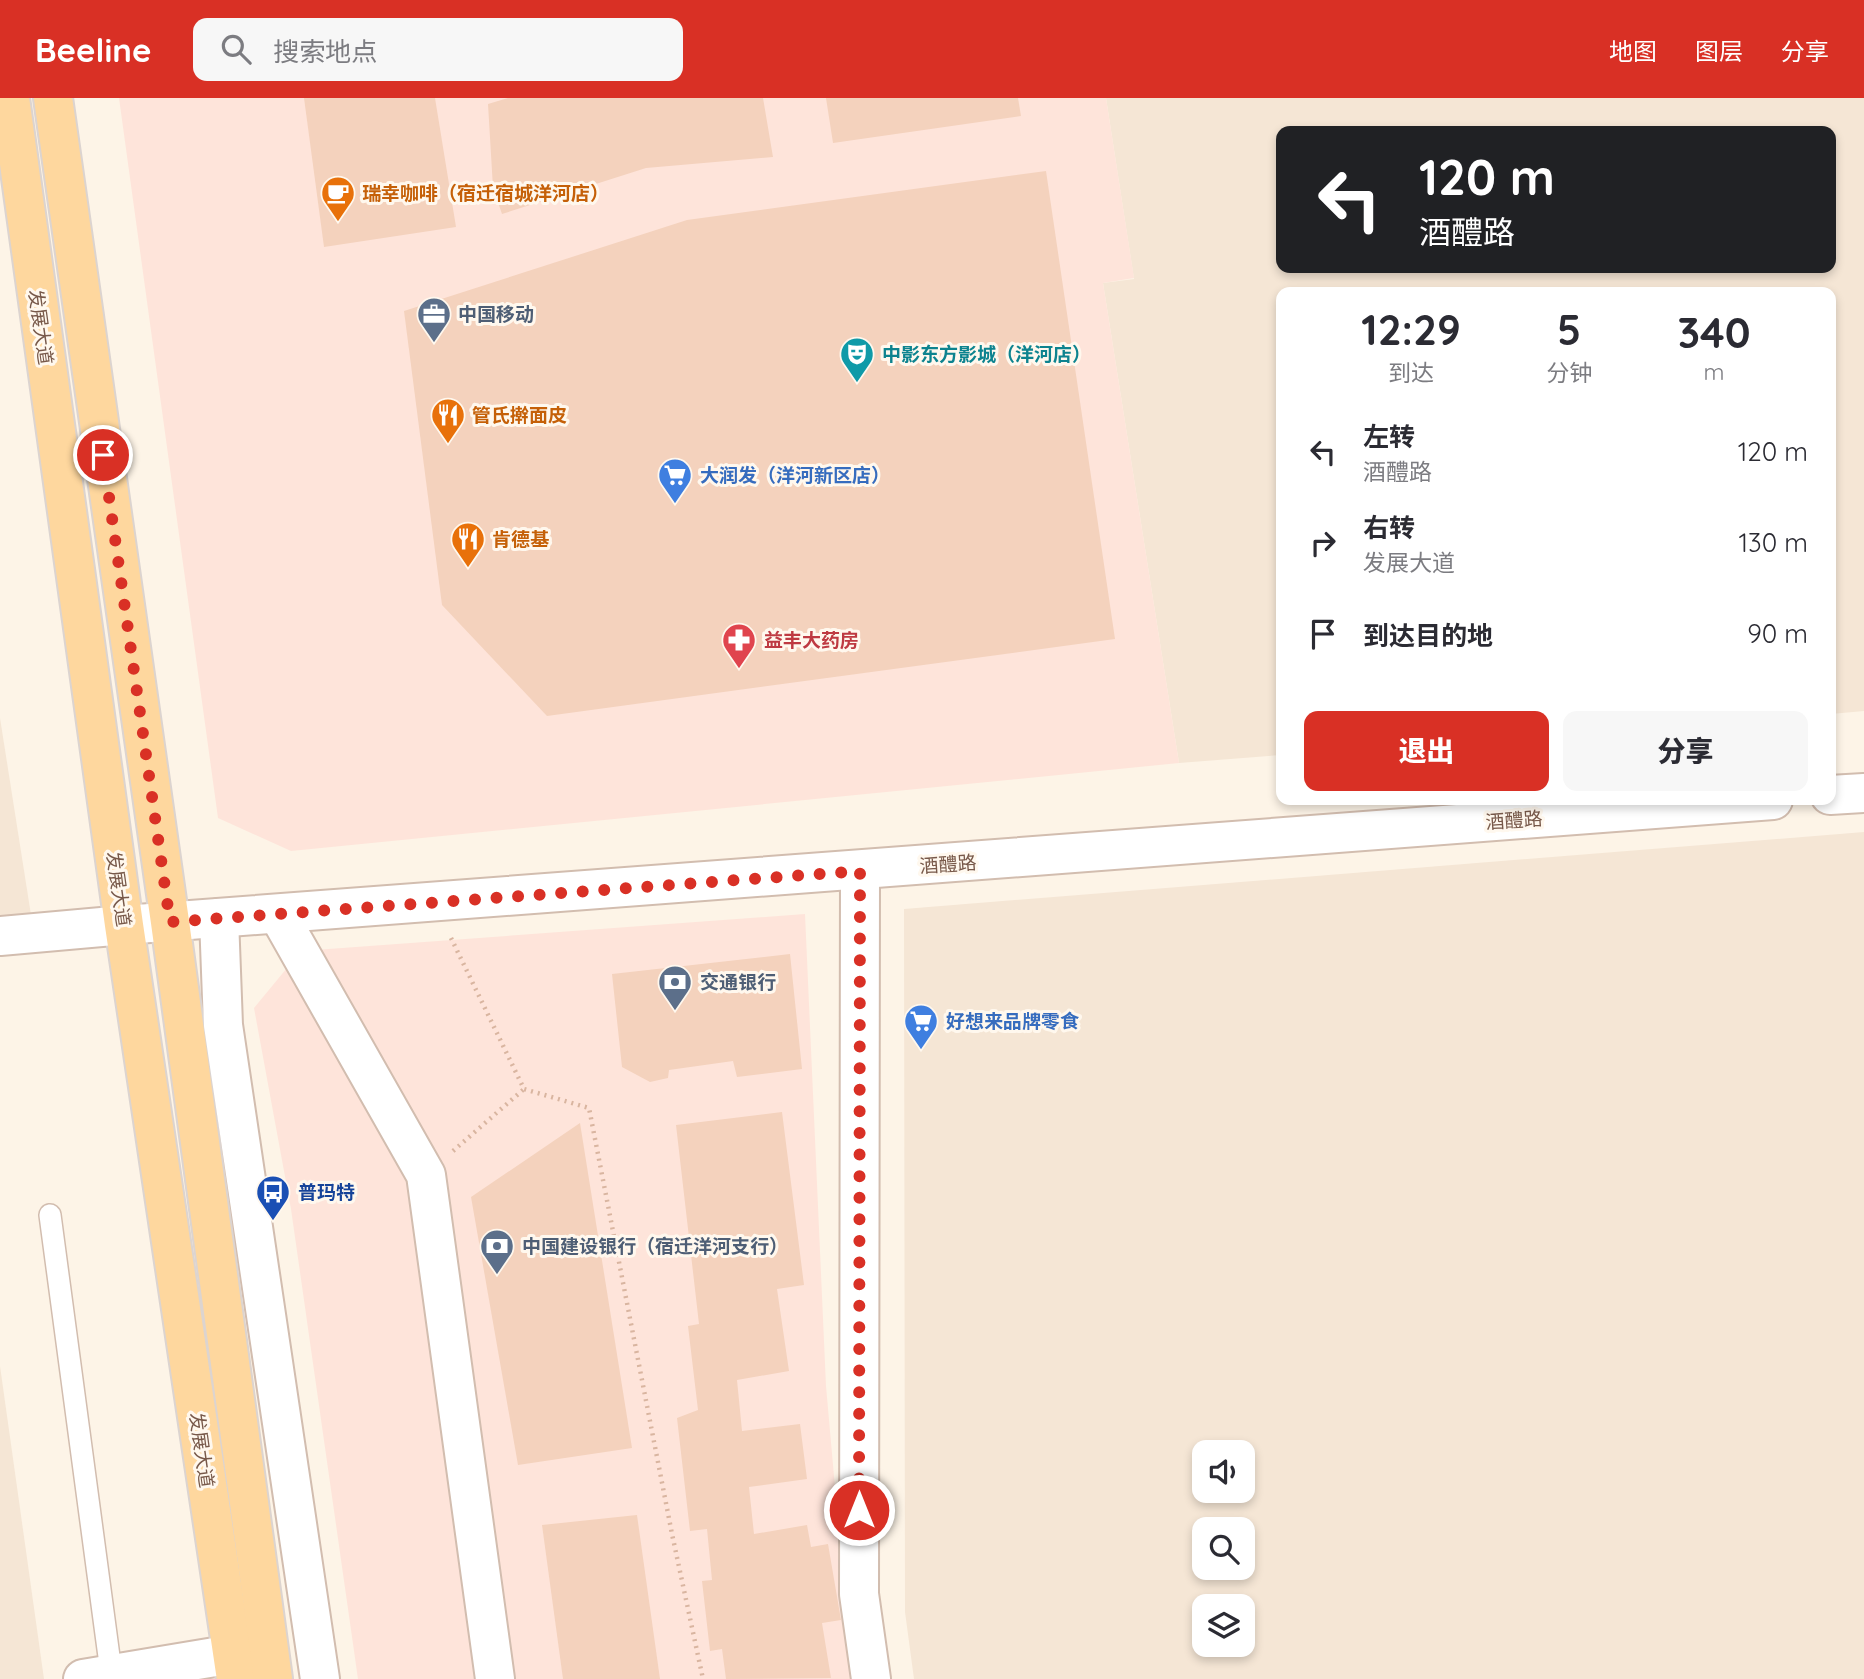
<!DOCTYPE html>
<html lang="zh">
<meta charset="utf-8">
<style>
:root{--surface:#fff;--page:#f7f7f7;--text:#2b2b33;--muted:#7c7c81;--accent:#d93025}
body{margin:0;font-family:Quicksand,"Noto Sans SC",sans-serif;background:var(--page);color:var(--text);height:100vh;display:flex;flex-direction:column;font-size:26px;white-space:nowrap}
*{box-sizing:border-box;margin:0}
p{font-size:23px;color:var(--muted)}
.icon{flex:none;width:38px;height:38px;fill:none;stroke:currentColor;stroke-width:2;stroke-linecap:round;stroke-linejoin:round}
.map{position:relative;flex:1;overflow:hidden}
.drawer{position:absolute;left:1276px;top:189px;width:560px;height:518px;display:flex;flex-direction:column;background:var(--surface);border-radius:14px;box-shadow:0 4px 10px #0003}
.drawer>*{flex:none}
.top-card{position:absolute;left:1276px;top:28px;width:560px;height:147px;border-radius:14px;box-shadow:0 4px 10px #0003;background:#202124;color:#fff;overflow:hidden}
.fabs{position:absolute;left:1192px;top:1342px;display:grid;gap:14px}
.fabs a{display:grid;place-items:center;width:63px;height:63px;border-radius:14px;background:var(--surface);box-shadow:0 4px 10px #0003;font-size:35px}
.pin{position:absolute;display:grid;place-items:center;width:60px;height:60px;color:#fff;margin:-30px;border:4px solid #fff;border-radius:50%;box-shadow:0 2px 7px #0007}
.me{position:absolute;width:77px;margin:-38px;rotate:0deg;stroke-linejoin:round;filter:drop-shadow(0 0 5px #0008)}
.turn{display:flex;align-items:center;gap:24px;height:147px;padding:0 28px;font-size:32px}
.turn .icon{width:91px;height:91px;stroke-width:2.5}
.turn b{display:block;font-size:49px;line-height:60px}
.eta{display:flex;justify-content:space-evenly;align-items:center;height:119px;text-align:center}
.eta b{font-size:42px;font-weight:800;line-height:49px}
.cta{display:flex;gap:14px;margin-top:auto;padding:14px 28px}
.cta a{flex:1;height:80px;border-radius:14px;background:var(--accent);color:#fff;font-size:28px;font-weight:800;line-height:80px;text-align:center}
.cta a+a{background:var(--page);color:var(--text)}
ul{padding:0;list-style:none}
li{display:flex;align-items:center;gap:21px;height:91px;padding:0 28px}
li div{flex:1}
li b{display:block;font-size:26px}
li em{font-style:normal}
header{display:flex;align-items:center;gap:42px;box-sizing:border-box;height:98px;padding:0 35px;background:var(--accent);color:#fff}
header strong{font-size:33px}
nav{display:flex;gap:38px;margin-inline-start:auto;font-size:24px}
.search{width:490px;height:63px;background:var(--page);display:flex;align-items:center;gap:18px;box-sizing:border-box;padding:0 24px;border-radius:14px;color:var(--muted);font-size:26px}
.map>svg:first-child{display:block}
</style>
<header>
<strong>Beeline</strong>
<div class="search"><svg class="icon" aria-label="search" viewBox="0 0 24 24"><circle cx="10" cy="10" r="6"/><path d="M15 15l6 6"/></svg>搜索地点</div>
<nav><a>地图</a><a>图层</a><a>分享</a></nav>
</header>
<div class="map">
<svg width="1864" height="1581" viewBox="0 0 1864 1581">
<rect width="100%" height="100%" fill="#fdf4e7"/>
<g fill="#f5e6d5" fill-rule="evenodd">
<path d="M1106 0H1864V613L1831 616 1830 194H1281V657L1179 665 1103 185 1134 181ZM1281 33H1830V170H1281Z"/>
<path d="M0 620 31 817 0 819Z"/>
<path d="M1864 734V1581H914L905 1514 904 811ZM1204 1354H1242V1393H1204ZM1204 1432H1242V1470H1204ZM1242 1508V1547H1204V1508Z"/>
<path d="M0 1268 44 1581H0Z"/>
</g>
<g fill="#fee4da">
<path d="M119 0H1106L1134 180 1103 185 1179 665 291 753 218 720Z"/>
<path d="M805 816 826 1288 852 1581H358L291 1111 254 910 301 853Z"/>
</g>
<g fill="#f4d2bd">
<path d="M304 0H435L456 129 324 149Z"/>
<path d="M508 0H763L773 59 646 70 502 116 493 90 488 6Z"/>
<path d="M826 0H1018L1021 18 833 45Z"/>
<path d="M1046 73 1115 541 547 618 442 507 404 213 687 122Z"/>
<path d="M790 856 802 971 737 979 733 963 669 972 668 980 650 984 622 969 612 876Z"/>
<path d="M782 1014 804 1187 777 1191 789 1273 737 1282 742 1333 800 1326 807 1381 749 1389 754 1436 807 1427 811 1449 828 1446 841 1522 822 1525 831 1580 726 1581 722 1551 710 1553 702 1483 712 1482 707 1431 690 1433 677 1320 698 1312 688 1228 699 1226 676 1027Z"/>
<path d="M580 1025 632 1350 518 1367 471 1099Z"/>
<path d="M637 1417 660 1581H563L542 1427Z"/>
</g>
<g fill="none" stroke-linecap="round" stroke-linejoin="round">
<g stroke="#d2bdaf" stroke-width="24">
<path id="service" d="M50 1117 112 1581"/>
</g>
<g stroke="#d2bdaf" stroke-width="42">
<g id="minor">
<path d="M860 773 859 1496 871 1581"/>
<path d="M278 816 426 1077 495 1581"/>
<path d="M219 820 223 927 320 1581"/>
<path d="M0 838 124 827"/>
<path d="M83 1581 233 1556"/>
</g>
</g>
<g stroke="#d2bdaf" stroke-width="42">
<g id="tertiary">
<path d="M1830 697 1864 695"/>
<path d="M124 827 1773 702"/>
</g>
</g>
<g stroke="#dcd4d0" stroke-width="42">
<g id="primary">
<path d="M10 0 124 827 236 1581"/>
<path d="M53 0 170 824 273 1581"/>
</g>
</g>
<g stroke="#d9b5a0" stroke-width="4.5" stroke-dasharray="2 5" stroke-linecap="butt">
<path d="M451 840 524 991 589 1010 672 1436 703 1581"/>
<path d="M453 1053 524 991"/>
</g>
<use href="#service" stroke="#fff" stroke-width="21"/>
<use href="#minor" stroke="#fff" stroke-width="38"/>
<use href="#tertiary" stroke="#fff" stroke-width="38"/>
<use href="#primary" stroke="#fed79e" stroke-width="38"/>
</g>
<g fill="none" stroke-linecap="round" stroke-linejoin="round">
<path stroke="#d93025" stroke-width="12" stroke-dasharray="0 21.6" d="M103 357 170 824 860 773 859 1412"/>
</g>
<defs>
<g id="cafe-pin" transform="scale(1.75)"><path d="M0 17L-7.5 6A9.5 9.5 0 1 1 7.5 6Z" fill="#e8710a" stroke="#fff8ee"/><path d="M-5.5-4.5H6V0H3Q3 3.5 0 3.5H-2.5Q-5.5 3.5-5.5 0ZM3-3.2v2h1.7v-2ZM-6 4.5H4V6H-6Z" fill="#fff"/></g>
<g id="office-pin" transform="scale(1.75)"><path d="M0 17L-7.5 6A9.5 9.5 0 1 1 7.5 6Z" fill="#5c6f8a" stroke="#fff8ee"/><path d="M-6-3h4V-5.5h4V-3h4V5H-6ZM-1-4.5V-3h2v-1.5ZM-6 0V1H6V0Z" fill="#fff"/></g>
<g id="theatre-pin" transform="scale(1.75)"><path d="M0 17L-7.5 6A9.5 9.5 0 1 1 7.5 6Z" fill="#0f9aa8" stroke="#fff8ee"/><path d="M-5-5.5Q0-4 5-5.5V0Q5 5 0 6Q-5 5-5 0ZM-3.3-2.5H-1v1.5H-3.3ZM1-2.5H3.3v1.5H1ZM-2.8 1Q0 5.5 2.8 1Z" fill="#fff"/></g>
<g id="restaurant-pin" transform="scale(1.75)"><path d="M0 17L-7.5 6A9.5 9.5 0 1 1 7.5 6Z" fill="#e8710a" stroke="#fff8ee"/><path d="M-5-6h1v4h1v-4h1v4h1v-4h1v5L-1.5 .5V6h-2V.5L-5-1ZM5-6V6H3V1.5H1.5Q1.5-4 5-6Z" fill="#fff"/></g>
<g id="supermarket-pin" transform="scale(1.75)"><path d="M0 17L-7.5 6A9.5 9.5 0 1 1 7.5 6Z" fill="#3f7fe0" stroke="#fff8ee"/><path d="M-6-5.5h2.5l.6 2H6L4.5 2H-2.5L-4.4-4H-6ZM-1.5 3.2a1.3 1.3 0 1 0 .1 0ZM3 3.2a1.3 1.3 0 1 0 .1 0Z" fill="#fff"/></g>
<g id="pharmacy-pin" transform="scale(1.75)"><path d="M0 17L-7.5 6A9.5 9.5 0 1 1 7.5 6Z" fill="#e0444e" stroke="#fff8ee"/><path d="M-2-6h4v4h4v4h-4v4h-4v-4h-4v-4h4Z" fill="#fff"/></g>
<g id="bank-pin" transform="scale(1.75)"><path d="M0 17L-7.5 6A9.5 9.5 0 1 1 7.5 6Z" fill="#5c6f8a" stroke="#fff8ee"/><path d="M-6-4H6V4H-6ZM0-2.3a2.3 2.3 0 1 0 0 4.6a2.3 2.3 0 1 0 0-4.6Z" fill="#fff"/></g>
<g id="bus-pin" transform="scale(1.75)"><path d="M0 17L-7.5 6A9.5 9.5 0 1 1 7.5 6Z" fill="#1a4fb4" stroke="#fff8ee"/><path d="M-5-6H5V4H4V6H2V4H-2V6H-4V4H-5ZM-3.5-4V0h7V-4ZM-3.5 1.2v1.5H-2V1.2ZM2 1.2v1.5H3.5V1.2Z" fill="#fff"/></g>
</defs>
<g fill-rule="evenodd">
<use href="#cafe-pin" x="338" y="95"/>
<use href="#office-pin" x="434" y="216"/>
<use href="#theatre-pin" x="857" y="256"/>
<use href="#restaurant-pin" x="448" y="317"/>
<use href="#supermarket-pin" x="675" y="377"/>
<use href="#restaurant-pin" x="468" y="441"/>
<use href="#pharmacy-pin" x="739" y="542"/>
<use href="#bank-pin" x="675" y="884"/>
<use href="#supermarket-pin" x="921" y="923"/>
<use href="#bus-pin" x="273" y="1094"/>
<use href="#bank-pin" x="497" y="1148"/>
</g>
<g text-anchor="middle" stroke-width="6" stroke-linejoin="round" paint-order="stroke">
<g font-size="19" font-weight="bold" fill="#c56008" stroke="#fff8ee" text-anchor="start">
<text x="362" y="102">瑞幸咖啡（宿迁宿城洋河店）</text>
<text x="472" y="324">管氏擀面皮</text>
<text x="492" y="448">肯德基</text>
</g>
<g font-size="19" font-weight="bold" fill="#4e5e75" stroke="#fff8ee" text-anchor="start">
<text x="458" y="223">中国移动</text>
<text x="700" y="891">交通银行</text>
<text x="522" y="1155">中国建设银行（宿迁洋河支行）</text>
</g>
<g font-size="19" fill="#78594a" stroke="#fff8ee">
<text transform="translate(41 229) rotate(82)" y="7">发展大道</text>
<text transform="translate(1514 722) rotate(-4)" y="7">酒醴路</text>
<text transform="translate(948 766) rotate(-4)" y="7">酒醴路</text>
<text transform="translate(119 791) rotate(82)" y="7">发展大道</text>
<text transform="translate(202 1352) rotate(82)" y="7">发展大道</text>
</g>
<g font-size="19" font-weight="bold" fill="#0d838f" stroke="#fff8ee" text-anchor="start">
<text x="882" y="263">中影东方影城（洋河店）</text>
</g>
<g font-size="19" font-weight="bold" fill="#366cbe" stroke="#fff8ee" text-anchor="start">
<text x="700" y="384">大润发（洋河新区店）</text>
<text x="946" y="930">好想来品牌零食</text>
</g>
<g font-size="19" font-weight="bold" fill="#be3a42" stroke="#fff8ee" text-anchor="start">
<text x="764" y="549">益丰大药房</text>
</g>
<g font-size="19" font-weight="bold" fill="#164399" stroke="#fff8ee" text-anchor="start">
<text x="298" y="1101">普玛特</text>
</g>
</g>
</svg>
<div class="fabs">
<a><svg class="icon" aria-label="sound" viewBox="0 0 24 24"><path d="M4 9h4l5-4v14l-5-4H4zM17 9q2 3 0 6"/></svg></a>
<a><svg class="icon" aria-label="search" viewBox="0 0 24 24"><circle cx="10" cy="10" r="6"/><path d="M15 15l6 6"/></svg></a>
<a><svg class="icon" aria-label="layers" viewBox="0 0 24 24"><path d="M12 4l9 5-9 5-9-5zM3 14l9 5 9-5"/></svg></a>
</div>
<div class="pin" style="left:103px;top:357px;background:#d93025"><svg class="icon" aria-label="arrive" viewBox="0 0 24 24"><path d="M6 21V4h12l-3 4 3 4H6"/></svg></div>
<svg class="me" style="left:859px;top:1412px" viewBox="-20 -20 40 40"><circle r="17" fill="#d93025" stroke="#fff" stroke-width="3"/><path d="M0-11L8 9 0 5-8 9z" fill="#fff"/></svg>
<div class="top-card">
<div class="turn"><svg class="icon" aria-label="left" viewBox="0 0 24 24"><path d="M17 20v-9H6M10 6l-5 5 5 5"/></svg><div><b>120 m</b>酒醴路</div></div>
</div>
<section class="drawer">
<div class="eta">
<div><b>12:29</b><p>到达</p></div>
<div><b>5</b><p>分钟</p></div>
<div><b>340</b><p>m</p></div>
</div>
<ul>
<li><svg class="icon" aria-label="left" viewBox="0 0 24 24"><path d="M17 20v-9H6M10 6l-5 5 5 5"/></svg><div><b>左转</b><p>酒醴路</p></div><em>120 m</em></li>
<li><svg class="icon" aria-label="right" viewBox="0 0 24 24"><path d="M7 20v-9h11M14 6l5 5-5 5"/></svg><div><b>右转</b><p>发展大道</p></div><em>130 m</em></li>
<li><svg class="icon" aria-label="arrive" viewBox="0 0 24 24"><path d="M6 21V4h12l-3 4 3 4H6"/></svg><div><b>到达目的地</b></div><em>90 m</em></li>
</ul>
<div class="cta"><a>退出</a><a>分享</a></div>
</section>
</div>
